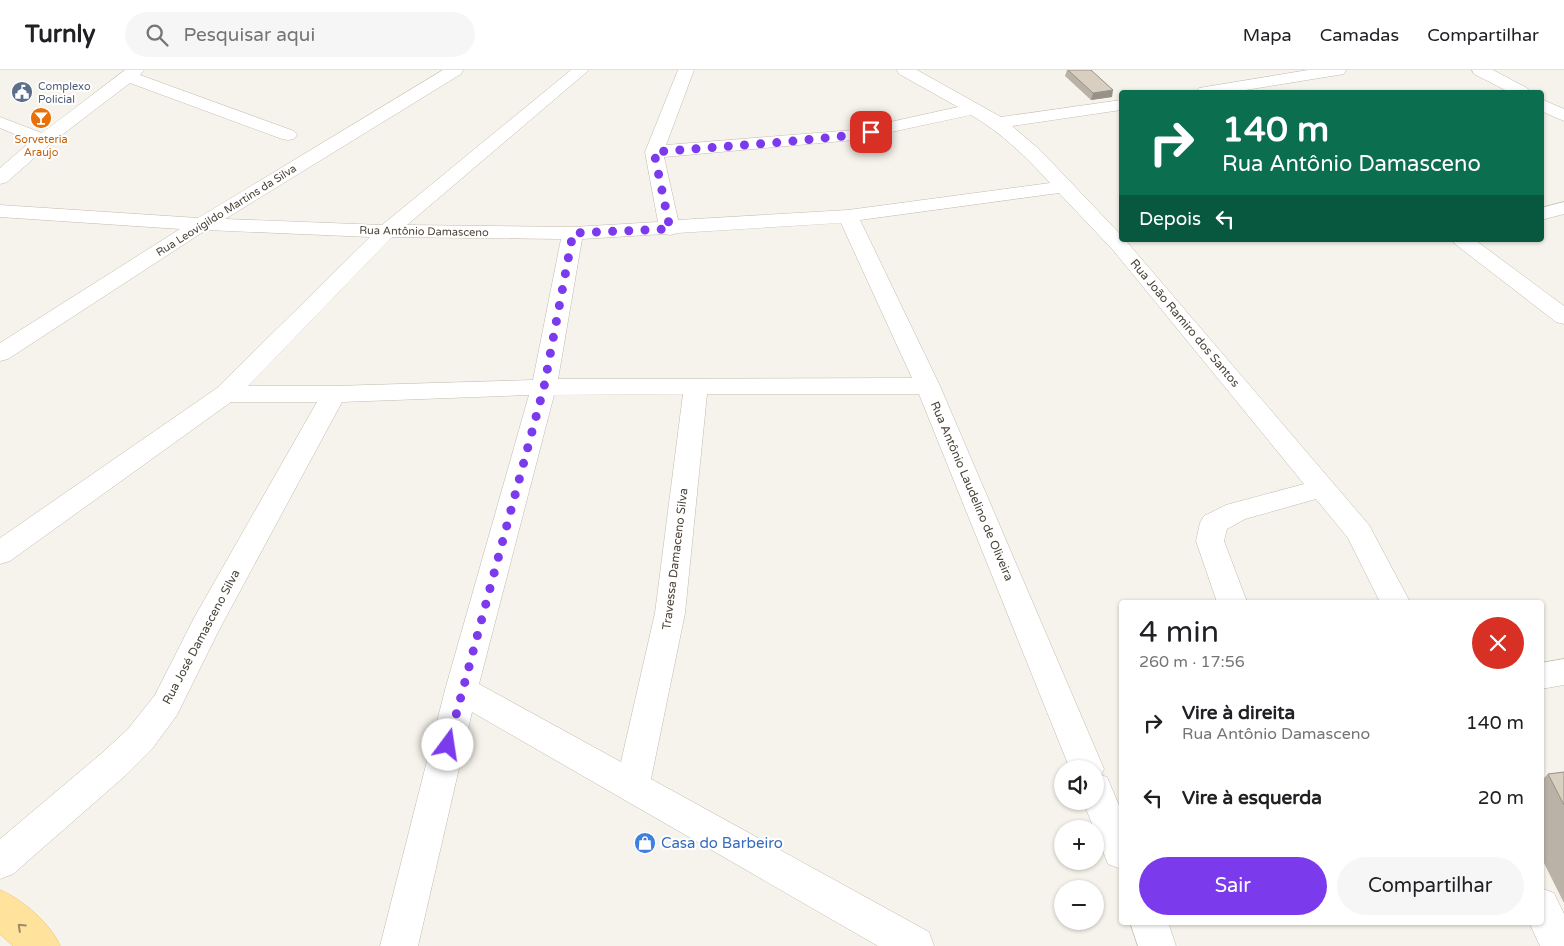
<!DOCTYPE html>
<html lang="pt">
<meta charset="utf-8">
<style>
:root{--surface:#fff;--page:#f6f6f6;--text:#202124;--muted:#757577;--line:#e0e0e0;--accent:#7c3aed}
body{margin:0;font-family:"Varela Round",sans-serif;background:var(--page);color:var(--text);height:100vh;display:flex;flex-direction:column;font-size:19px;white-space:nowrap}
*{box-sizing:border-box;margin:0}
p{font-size:16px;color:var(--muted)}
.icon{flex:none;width:28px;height:28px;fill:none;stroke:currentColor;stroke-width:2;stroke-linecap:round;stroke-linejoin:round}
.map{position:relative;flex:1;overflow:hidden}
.details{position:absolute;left:1119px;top:530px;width:425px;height:325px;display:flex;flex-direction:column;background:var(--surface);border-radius:5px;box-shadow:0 1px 4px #0004}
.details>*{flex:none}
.guide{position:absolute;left:1119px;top:20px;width:425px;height:152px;border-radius:5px;box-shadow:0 1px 4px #0004;background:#0b6e4f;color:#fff;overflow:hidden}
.controls{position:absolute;left:1054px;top:690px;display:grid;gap:10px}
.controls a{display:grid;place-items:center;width:50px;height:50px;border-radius:50%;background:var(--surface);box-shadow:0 1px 4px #0004;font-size:25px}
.pin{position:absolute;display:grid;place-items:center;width:42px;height:42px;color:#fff;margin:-21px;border-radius:10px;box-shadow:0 2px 8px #0006}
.me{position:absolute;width:55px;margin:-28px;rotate:14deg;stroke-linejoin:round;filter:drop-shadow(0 0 4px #0008)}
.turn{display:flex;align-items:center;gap:18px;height:105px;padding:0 20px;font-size:22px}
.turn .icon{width:65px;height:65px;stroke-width:2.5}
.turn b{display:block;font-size:35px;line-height:42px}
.then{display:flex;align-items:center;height:48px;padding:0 20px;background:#0003;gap:10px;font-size:19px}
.round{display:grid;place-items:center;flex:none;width:52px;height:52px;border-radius:26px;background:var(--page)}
.summary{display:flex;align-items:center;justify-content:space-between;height:85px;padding:0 20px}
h1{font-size:30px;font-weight:600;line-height:38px}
.primary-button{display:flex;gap:10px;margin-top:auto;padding:10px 20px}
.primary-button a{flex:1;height:58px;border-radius:30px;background:var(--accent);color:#fff;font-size:20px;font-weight:600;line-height:58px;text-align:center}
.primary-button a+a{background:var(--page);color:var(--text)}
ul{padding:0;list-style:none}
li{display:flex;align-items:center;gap:15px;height:75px;padding:0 20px}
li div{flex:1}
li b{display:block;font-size:19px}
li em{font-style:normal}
header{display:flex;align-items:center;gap:30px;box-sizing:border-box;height:70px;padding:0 25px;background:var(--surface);border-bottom:1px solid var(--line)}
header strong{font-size:24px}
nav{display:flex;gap:28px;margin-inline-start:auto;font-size:18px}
.search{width:350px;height:45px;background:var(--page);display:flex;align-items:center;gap:12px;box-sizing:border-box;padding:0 18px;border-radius:28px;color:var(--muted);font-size:19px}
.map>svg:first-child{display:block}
</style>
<header>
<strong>Turnly</strong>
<div class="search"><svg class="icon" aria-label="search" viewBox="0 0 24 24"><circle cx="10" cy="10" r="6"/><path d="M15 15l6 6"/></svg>Pesquisar aqui</div>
<nav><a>Mapa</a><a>Camadas</a><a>Compartilhar</a></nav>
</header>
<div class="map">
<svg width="1564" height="876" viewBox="0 0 1564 876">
<rect width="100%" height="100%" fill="#f6f3ec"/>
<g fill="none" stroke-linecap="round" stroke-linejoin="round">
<g stroke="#c2bbae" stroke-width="1">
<g id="minor">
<path d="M125 0H144L140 5 294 61 297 65 294 69 288 70 282 69 130 13 50 74 7 112 0 114V98L31 71 0 58V47L42 63Z"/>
<path d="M443 0H463L461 4 225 149 382 155 571 0H589L407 155 573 157 658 152 645 82 678 0H694L666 75 854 60 958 37 899 4 897 0H917L1001 47 1121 30V40L1012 56 1040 80 1121 165V170L1127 172 1369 455 1410 532H1380L1348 468 1316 429 1245 449 1227 459 1224 471 1247 532H1217L1196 471 1200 453 1204 446 1226 435 1304 414 1113 180 1059 123 860 150 940 316 1104 699 1101 705 1107 707 1121 740V799L1108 794 1083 731H1095V699H1070L919 324H707L685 543 651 709 929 862 934 876H878L472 642 418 876H380L445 620 529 325 342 332 219 560 177 645 152 679 126 705 13 804 0 809V769L102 683 128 659 155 625 194 548 317 332H231L10 491 0 494V468L217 318 370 167 206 160 8 289 0 291V273L180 159 0 147V135L198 148ZM971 45C1002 63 1026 87 1050 113L848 140 678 150 664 87 854 70ZM841 153 912 308 558 309 582 169 664 164 670 165 678 163ZM392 167 561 169 533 310 334 316H248ZM683 324 655 543 621 692 479 614 554 325Z"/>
<path d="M1308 0H1346L1344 4 1338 5 1233 22H1196L1199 18 1205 17Z"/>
<path d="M1472 0H1493L1527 18 1530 22H1509L1474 4Z"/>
<path d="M1541 29 1564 39V51L1541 41Z"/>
<path d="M1564 132V144L1541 150V138Z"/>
<path d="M1452 170H1475L1564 236V254L1556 252 1455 174Z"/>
<path d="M1564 589V615L1541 619V593Z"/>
<path d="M1541 818 1554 823 1564 844V876H1540L1529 852H1541Z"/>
<path d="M1130 852H1168L1176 876H1138Z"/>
</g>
</g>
<g stroke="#e6c16a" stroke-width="1">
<path id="major" d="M0 820C22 829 51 854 60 876H13L0 864Z"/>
</g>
<use href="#minor" fill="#fff" fill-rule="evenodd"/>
<use href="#major" fill="#ffe39c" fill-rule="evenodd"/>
</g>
<g fill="#bab2a6">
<path d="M1067 0H1091L1112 27 1091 30 1065 6Z"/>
<path d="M1564 702V833L1541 787V711L1548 704Z"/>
</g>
<path fill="#979187" d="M1113 20 1112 27 1091 30 1093 23Z"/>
<g fill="#d8cfc1" stroke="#979187">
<path d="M1068 0H1091L1113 20 1093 23Z"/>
<path d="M1564 702V735L1548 704Z"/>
</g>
<defs><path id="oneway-chevron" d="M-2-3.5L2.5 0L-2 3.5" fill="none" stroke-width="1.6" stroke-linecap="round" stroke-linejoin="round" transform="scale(1.25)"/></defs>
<use stroke="#9c8c66" href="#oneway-chevron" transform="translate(21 857) rotate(-137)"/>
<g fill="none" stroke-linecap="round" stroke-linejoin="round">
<path stroke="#7c3aed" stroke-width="9" stroke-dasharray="0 16.2" d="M448 675 544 317 573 163 670 159 654 82 784 72 854 65 871 62"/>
</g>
<defs>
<g id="civic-disc" transform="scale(1.125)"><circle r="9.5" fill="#5c6f8a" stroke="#fff"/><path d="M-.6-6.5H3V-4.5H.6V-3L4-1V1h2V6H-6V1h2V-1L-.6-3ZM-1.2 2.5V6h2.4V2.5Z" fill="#fff"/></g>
<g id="bar-disc" transform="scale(1.125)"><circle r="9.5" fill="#e8710a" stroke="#fff"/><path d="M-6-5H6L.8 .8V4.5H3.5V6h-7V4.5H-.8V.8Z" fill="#fff"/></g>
<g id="shop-disc" transform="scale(1.125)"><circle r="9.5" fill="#3f7fe0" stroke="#fff"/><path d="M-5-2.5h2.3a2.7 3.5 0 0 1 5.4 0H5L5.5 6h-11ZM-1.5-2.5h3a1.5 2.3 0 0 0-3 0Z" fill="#fff"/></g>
</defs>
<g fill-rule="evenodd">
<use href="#civic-disc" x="22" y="22"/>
<use href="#bar-disc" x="41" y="48"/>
<use href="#shop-disc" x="645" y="773"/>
</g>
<g text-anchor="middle" stroke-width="4" stroke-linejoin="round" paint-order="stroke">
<g font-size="11" fill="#4e5e75" stroke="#fff" text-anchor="start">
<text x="38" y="20">Complexo<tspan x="38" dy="13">Policial</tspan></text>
</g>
<g font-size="11" fill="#c56008" stroke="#fff">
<text x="41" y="73">Sorveteria<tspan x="41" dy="13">Araujo</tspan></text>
</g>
<g font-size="11" fill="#4b4439" stroke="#fff">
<text transform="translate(226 140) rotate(-32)" y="4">Rua Leovigildo Martins da Silva</text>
<text transform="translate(424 161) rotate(1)" y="4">Rua Antônio Damasceno</text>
</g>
<g font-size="12" fill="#4b4439" stroke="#fff">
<text transform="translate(1185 253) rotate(50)" y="4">Rua João Ramiro dos Santos</text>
<text transform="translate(972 421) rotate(67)" y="4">Rua Antônio Laudelino de Oliveira</text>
<text transform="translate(675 489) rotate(-83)" y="4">Travessa Damaceno Silva</text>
<text transform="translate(201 567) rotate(-62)" y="4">Rua José Damasceno Silva</text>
</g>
<g font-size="15" fill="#366cbe" stroke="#fff" text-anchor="start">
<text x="661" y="778">Casa do Barbeiro</text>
</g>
</g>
</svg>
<div class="controls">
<a><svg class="icon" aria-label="sound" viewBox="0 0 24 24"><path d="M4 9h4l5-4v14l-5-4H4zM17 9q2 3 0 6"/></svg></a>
<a>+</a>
<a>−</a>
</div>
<div class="pin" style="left:871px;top:62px;background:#d93025"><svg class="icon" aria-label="arrive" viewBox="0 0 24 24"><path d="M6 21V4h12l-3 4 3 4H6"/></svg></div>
<svg class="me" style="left:448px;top:675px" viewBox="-20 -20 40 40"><circle r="19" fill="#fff"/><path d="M0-13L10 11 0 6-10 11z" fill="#7c3aed"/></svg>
<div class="guide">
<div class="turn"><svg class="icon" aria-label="right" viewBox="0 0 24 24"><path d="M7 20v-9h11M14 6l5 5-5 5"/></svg><div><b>140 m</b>Rua Antônio Damasceno</div></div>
<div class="then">Depois<svg class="icon" aria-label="left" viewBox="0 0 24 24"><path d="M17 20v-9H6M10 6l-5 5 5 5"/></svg></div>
</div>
<section class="details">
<div class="summary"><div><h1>4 min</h1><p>260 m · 17:56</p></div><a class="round" style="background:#d93025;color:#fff"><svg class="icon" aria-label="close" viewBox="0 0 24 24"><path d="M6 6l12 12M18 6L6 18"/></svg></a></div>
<ul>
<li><svg class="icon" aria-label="right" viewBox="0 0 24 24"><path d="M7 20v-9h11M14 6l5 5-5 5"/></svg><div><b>Vire à direita</b><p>Rua Antônio Damasceno</p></div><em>140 m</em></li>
<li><svg class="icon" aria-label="left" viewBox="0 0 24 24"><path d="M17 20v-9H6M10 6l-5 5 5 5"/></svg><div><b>Vire à esquerda</b></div><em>20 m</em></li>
</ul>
<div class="primary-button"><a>Sair</a><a>Compartilhar</a></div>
</section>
</div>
